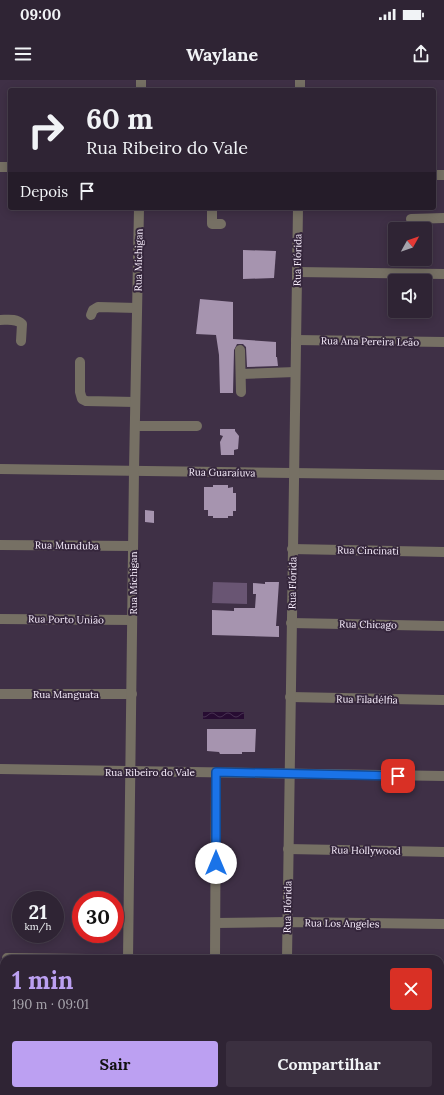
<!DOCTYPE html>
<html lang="pt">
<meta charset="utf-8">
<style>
:root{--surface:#2f2434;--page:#3b3040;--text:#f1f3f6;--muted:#a7a4ac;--line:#4a414f;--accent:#bca0f2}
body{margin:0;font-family:Lora,serif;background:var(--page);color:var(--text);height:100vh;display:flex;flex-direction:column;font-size:15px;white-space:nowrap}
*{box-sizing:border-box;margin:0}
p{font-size:13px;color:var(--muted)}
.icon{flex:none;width:22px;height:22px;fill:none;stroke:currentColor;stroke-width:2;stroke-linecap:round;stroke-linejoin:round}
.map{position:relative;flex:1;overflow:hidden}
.details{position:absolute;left:0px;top:875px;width:444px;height:140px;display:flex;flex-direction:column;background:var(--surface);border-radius:12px 12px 0 0;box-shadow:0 2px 10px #0003,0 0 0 1px var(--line)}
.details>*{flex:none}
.banner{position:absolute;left:8px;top:8px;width:428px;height:122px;border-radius:4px;box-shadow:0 2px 10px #0003,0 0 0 1px var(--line);background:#2f2434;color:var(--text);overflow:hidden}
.needle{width:26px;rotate:50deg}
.buttons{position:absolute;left:388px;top:142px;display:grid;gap:8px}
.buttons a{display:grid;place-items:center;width:44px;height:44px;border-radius:4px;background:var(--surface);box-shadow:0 2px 10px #0003,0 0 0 1px var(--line);font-size:20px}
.speed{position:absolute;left:12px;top:811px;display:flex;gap:8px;font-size:20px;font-weight:700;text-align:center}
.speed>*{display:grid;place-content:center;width:52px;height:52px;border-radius:50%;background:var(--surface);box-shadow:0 2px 10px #0003,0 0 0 1px var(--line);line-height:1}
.speed small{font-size:10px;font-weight:400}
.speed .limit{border:6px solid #d22;background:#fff;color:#111}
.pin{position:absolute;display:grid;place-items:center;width:34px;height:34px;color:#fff;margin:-17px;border-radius:8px;box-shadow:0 2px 6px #0006}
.me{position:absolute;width:44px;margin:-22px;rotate:0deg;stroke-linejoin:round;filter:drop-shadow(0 0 3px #0008)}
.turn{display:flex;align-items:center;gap:14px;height:84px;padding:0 12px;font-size:18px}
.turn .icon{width:52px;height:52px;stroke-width:2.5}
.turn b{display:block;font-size:28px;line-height:34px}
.then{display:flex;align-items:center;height:38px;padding:0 12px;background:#0003;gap:8px;font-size:15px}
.round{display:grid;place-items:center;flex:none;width:42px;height:42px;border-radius:4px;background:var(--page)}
.summary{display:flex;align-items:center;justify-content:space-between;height:68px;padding:0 12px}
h1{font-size:24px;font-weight:800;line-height:30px;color:var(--accent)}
.action{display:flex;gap:8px;margin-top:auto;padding:8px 12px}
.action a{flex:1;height:46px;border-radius:4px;background:var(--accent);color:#111;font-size:16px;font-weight:800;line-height:46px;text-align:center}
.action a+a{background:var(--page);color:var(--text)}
.status{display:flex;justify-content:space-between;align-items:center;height:28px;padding:0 20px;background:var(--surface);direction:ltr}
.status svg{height:11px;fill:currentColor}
header{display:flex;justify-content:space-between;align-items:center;height:52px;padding:0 12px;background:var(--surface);font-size:18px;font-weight:800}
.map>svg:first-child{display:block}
</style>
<div class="status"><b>09:00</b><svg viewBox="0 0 49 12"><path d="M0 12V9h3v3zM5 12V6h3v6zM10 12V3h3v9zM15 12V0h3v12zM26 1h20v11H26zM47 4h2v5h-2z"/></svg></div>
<header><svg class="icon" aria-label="menu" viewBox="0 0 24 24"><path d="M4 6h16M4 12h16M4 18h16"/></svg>Waylane<svg class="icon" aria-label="share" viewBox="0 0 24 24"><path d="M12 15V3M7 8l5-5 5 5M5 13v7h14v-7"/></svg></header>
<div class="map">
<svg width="444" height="1015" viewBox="0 0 444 1015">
<defs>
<pattern id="water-waves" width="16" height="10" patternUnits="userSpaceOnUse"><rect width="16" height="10" fill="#270c32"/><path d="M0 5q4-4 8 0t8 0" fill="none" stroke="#473051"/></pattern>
</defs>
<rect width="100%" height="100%" fill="#3f3046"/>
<path fill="#695573" d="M213 502 247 503V524L212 523Z"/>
<rect fill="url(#water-waves)" x="203" y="632" width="41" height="7"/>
<g fill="#a694af">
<path d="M243 170 276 171 274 198 243 199Z"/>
<path d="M200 219 233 222V259L276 262V277H277L278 286 247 287 246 267 243 264H237L234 270 233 313H220L219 275 216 255 196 254Z"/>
<path d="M220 349H235V351L239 356 238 369 234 370V375H221L220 362 223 356 220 355Z"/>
<path d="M213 405H228V408L233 407V413H236V431H233V436H228V438H213V436H208V430H204V407H213Z"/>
<path d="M145 430 154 431V443L145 442Z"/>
<path d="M265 502H279L276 546H279V557L212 555V530L234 531V528H255L256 514H253V503L265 504Z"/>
<path d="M207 649H256L255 672H242V674H220L219 672 207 671Z"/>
</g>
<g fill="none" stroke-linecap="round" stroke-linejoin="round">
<g stroke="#767064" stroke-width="10">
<path d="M141 10V0"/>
<path d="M300 10V0"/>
<path d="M0 87H10"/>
<path d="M434 95H444"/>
<path d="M212 128V144H221"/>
<path d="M411 139 444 138"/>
<path d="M297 192 444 194"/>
<path d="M91 235 93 230 98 227 137 228"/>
<path d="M0 240C7 240 16 238 22 244L21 261"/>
<path d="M296 260 444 262"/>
<path d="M240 270 241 312"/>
<path d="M80 282V312L82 319 86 321 135 322"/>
<path d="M241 294 295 292"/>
<path d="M135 346H197"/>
<path d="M0 389 444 395"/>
<path d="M0 465 133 466"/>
<path d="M292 469 444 472"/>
<path d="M0 539 132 540"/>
<path d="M291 543 444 546"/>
<path d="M0 614H132"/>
<path d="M290 617 444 620"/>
<path d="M0 689 444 696"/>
<path d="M288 769 444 772"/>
<path d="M216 843 287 842 444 844"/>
<path d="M7 878 87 879"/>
<path d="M128 879 134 390 139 128"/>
<path d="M215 879 216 692"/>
<path d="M287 879 298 128"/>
<path d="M440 921H444"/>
<path d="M0 990H4"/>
<path d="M126 1015V1011"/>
<path d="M284 1015V1011"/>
<path d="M443 1015 444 957"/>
</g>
</g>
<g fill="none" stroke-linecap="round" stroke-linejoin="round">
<g stroke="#114b97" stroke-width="10">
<path id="route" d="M216 783V692L398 696"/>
</g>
<use href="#route" stroke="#1a73e8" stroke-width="7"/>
</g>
<g text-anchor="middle" stroke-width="4" stroke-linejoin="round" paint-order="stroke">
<g font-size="10" fill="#f9effe" stroke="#35263c">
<text transform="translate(138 180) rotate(-89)" y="4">Rua Michigan</text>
<text transform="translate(297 180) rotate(-89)" y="4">Rua Flórida</text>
<text transform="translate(370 261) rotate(1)" y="4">Rua Ana Pereira Leão</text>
<text transform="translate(222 392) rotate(1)" y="4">Rua Guaraíuva</text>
<text transform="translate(67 465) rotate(1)" y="4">Rua Munduba</text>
<text transform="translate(368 470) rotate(1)" y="4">Rua Cincinati</text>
<text transform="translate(133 503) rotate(-90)" y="4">Rua Michigan</text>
<text transform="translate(292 503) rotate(-89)" y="4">Rua Flórida</text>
<text transform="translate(66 539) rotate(1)" y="4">Rua Porto União</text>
<text transform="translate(368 544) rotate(1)" y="4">Rua Chicago</text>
<text x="66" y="618">Rua Manguata</text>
<text transform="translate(367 619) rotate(1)" y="4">Rua Filadélfia</text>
<text x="150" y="696">Rua Ribeiro do Vale</text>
<text transform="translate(366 770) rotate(1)" y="4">Rua Hollywood</text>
<text transform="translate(287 827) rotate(-89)" y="4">Rua Flórida</text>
<text transform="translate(342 843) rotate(1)" y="4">Rua Los Angeles</text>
</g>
</g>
</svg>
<div class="buttons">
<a><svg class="needle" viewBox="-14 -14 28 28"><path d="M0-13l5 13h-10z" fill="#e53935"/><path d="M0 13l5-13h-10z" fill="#a7a4ac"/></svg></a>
<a><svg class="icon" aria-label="sound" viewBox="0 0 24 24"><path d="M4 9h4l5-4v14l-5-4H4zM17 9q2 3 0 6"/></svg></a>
</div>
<div class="speed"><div>21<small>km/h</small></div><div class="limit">30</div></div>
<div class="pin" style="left:398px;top:696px;background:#d93025"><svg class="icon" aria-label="arrive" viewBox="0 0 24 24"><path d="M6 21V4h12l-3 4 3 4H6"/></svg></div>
<svg class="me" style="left:216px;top:783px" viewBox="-20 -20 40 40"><circle r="19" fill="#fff"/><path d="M0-13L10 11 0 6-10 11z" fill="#1a73e8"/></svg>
<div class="banner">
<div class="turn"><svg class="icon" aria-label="right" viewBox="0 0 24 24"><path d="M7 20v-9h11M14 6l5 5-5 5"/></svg><div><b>60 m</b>Rua Ribeiro do Vale</div></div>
<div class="then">Depois<svg class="icon" aria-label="arrive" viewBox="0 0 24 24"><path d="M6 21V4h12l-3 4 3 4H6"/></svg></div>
</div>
<section class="details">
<div class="summary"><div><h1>1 min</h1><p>190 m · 09:01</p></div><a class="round" style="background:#d93025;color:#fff"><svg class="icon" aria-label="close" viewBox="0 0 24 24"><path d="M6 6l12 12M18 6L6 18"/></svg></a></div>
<div class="action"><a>Sair</a><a>Compartilhar</a></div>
</section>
</div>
